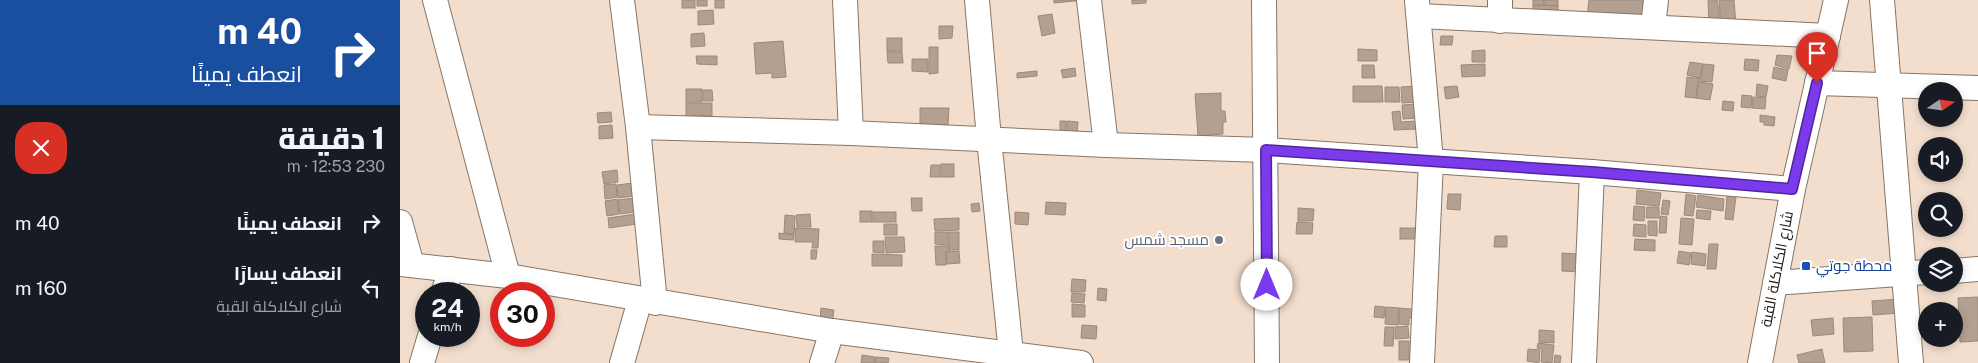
<!DOCTYPE html>
<html lang="ar">
<meta charset="utf-8">
<style>
:root{--surface:#171b24;--page:#20242c;--text:#f1f3f6;--muted:#9ea1a6}
body{margin:0;font-family:"Public Sans",Cairo,sans-serif;background:var(--page);color:var(--text);direction:rtl;height:100vh;display:flex;flex-direction:column;font-size:19px;white-space:nowrap}
*{box-sizing:border-box;margin:0}
p{font-size:16px;color:var(--muted)}
.icon{flex:none;width:28px;height:28px;fill:none;stroke:currentColor;stroke-width:2;stroke-linecap:round;stroke-linejoin:round}
.map{position:relative;flex:1;overflow:hidden;direction:ltr}
.drawer{display:flex;flex-direction:column;background:var(--surface);width:400px}
.drawer>*{flex:none}
.top-card{background:#1a4fa0;color:#fff;overflow:hidden}
.needle{width:32px;rotate:77deg}
.fabs{position:absolute;left:1518px;top:82px;display:grid;gap:10px}
.fabs a{display:grid;place-items:center;width:45px;height:45px;border-radius:50%;background:var(--surface);box-shadow:0 2px 8px #0003;font-size:25px}
.speed{position:absolute;left:15px;top:282px;display:flex;gap:10px;font-size:25px;font-weight:700;text-align:center}
.speed>*{display:grid;place-content:center;width:65px;height:65px;border-radius:50%;background:var(--surface);box-shadow:0 2px 8px #0003;line-height:1}
.speed small{font-size:12px;font-weight:400}
.speed .limit{border:8px solid #d22;background:#fff;color:#111}
.pin{position:absolute;display:grid;place-items:center;width:42px;height:42px;color:#fff;margin:-51px -21px;border-radius:50% 50% 50% 0;rotate:-45deg;box-shadow:0 0 5px #0007}
.pin .icon{rotate:45deg}
.me{position:absolute;width:55px;margin:-28px;rotate:0deg;stroke-linejoin:round;filter:drop-shadow(0 0 4px #0008)}
.turn{display:flex;align-items:center;gap:18px;height:105px;padding:0 15px;font-size:22px}
.turn .icon{width:65px;height:65px;stroke-width:2.5}
.turn b{display:block;font-size:35px;line-height:42px}
.round{display:grid;place-items:center;flex:none;width:52px;height:52px;border-radius:20px;background:var(--page)}
.summary{display:flex;align-items:center;justify-content:space-between;height:85px;padding:0 15px}
h1{font-size:30px;font-weight:800;line-height:38px}
ul{padding:0;list-style:none}
li{display:flex;align-items:center;gap:15px;height:65px;padding:0 15px}
li div{flex:1}
li b{display:block;font-size:19px}
li em{font-style:normal}
main{display:flex;flex:1;min-height:0}
.map>svg:first-child{display:block}
</style>
<main>
<div class="map">
<svg width="1578" height="363" viewBox="0 0 1578 363">
<rect width="100%" height="100%" fill="#f3dece"/>
<g fill="#b3a090" stroke="#9c897a">
<rect x="282" y="0" width="13" height="8"/>
<rect x="297" y="0" width="10" height="6"/>
<rect x="315" y="0" width="9" height="8"/>
<path d="M654 0H686L654 3Z"/>
<path d="M732 0H746V3L732 4Z"/>
<path d="M1133 0H1144L1143 5H1133Z"/>
<path d="M1144 0H1158V6L1144 5Z"/>
<path d="M1189 0H1251L1248 19 1187 16Z"/>
<path d="M1308 0H1317L1321 24 1309 26Z"/>
<path d="M1319 0H1334L1336 25 1321 24Z"/>
<path d="M1133 5 1158 6V14L1133 13Z"/>
<path d="M313 10 314 24 298 25V11Z"/>
<path d="M652 14 655 33 642 36 638 16Z"/>
<path d="M539 26H553L552 38 539 39Z"/>
<path d="M304 33 305 46 291 47V34Z"/>
<path d="M1041 36H1053L1052 45H1040Z"/>
<rect x="487" y="38" width="15" height="13"/>
<path d="M383 41 386 77 372 78V73L356 74 354 43Z"/>
<path d="M529 47H538V73L529 74Z"/>
<path d="M958 49 977 50V61H958Z"/>
<path d="M1085 50V62H1072V51Z"/>
<path d="M487 52H502L503 63H488Z"/>
<path d="M1377 55 1392 56 1389 69 1375 65Z"/>
<path d="M296 56H317V65L297 64Z"/>
<path d="M512 59H528V72L512 71Z"/>
<path d="M1345 59 1359 60 1358 71 1344 70Z"/>
<path d="M1290 62 1303 64 1300 78 1287 75Z"/>
<path d="M1085 64V76L1062 77 1061 65Z"/>
<path d="M1303 64 1314 65 1312 82 1298 81 1296 98 1285 97 1287 77 1301 79Z"/>
<path d="M962 65H974L975 78H962Z"/>
<path d="M1374 67 1388 70 1386 81 1372 78Z"/>
<path d="M675 68 676 76 663 78 661 70Z"/>
<path d="M637 71V76L617 78V73Z"/>
<path d="M1299 82 1313 84 1310 100 1296 98Z"/>
<path d="M1357 84 1368 86 1366 97 1356 96Z"/>
<path d="M953 86H982L983 102H953Z"/>
<path d="M1016 86 1017 102 1002 103 1001 87Z"/>
<path d="M1057 86 1059 97 1046 99 1044 87Z"/>
<path d="M985 87H999L1000 102H985Z"/>
<rect x="286" y="89" width="16" height="13"/>
<path d="M303 90H312L313 101H303Z"/>
<path d="M821 93V111H825L826 122H823V134L798 136 795 94Z"/>
<path d="M1342 95 1352 96 1351 108 1341 107Z"/>
<path d="M1353 97 1366 98 1365 109 1352 108Z"/>
<path d="M1323 101 1334 102 1333 111 1322 110Z"/>
<rect x="286" y="103" width="26" height="13"/>
<path d="M1016 104 1018 118 1003 119 1002 105Z"/>
<path d="M520 108H549L548 125H520Z"/>
<path d="M1000 111 1001 122 1017 121V129L994 130 992 112Z"/>
<path d="M211 112 212 122 198 123 197 113Z"/>
<path d="M1360 115 1375 117 1374 126 1364 125V122H1360Z"/>
<path d="M660 121H666V132L660 131Z"/>
<path d="M667 121 678 122 677 137 667 136Z"/>
<path d="M212 125 213 138 199 139V126Z"/>
<rect x="541" y="164" width="13" height="13"/>
<path d="M531 165H540V177H530Z"/>
<path d="M217 170 218 182 204 184 202 172Z"/>
<path d="M233 183 234 196 218 198 217 185Z"/>
<path d="M216 184 217 197 205 199 204 185Z"/>
<path d="M1237 190 1261 193 1259 206 1236 204Z"/>
<path d="M1048 194H1061L1060 210 1047 209Z"/>
<path d="M1286 194 1296 196 1293 216 1284 215Z"/>
<path d="M1298 195 1324 199 1323 211 1296 207Z"/>
<path d="M1327 196 1336 197 1333 220 1325 219Z"/>
<path d="M235 198 236 212 220 214 218 200Z"/>
<path d="M511 198H522V211H512Z"/>
<path d="M217 199 219 214 207 216 205 201Z"/>
<path d="M1263 200 1270 201 1268 215 1261 214Z"/>
<path d="M646 202 666 203 665 215 645 214Z"/>
<path d="M579 203 580 211 572 212 571 204Z"/>
<path d="M1234 206 1245 207 1244 221 1233 220Z"/>
<path d="M1247 207H1259V218H1246Z"/>
<path d="M898 208 914 209 913 221H898Z"/>
<path d="M1297 210 1311 211 1310 220 1296 218Z"/>
<rect x="460" y="211" width="12" height="11"/>
<rect x="473" y="212" width="23" height="10"/>
<path d="M615 212 629 213 628 225 615 224Z"/>
<path d="M236 214 237 224 209 228 208 218Z"/>
<path d="M410 214 411 227H397L396 215Z"/>
<path d="M385 215 395 216 394 234 384 233Z"/>
<path d="M1260 216 1267 217 1266 233H1259Z"/>
<path d="M559 218V230L535 231 534 219Z"/>
<path d="M1281 218 1294 219 1292 245 1279 244Z"/>
<path d="M1248 221H1257V236L1248 235Z"/>
<path d="M897 222 913 223 912 234H896Z"/>
<rect x="484" y="224" width="13" height="11"/>
<path d="M1234 224 1246 225V237L1233 236Z"/>
<path d="M395 228 419 229 418 248H412L413 242H395Z"/>
<rect x="1000" y="228" width="20" height="11"/>
<path d="M535 232H548V245L535 244Z"/>
<rect x="549" y="232" width="10" height="18"/>
<path d="M379 233 394 235 393 240 379 239Z"/>
<path d="M1095 236H1107V247H1094Z"/>
<path d="M485 237H504L505 252 486 253Z"/>
<path d="M1235 239 1255 240V251L1234 250Z"/>
<path d="M473 241H484V253L473 252Z"/>
<path d="M1309 244H1318L1316 269H1307Z"/>
<path d="M535 246H549V251H546V265H536Z"/>
<path d="M411 250H417L416 259H411Z"/>
<path d="M559 251 560 263 547 264 546 252Z"/>
<path d="M1279 251 1291 253 1289 265 1277 263Z"/>
<path d="M1292 252 1306 254 1305 266 1291 264Z"/>
<path d="M1162 253 1179 254V272L1162 271Z"/>
<path d="M472 254 502 255V266H472Z"/>
<path d="M672 279 686 280 685 292H671Z"/>
<path d="M698 288 707 289 706 301 697 300Z"/>
<path d="M672 293 685 294 684 303 671 302Z"/>
<path d="M1578 297V341L1560 342 1558 298Z"/>
<path d="M1499 299 1500 313 1473 315 1472 301Z"/>
<path d="M672 304 685 305V317H672Z"/>
<path d="M975 306 985 307 984 318 974 317Z"/>
<path d="M986 307 999 308 998 325 985 324Z"/>
<path d="M421 308 434 310 432 323 420 321Z"/>
<path d="M999 308 1022 310V318H1009V325L999 324Z"/>
<path d="M1472 317 1473 351 1444 352 1443 318Z"/>
<path d="M1433 318 1434 334 1413 336 1411 320Z"/>
<path d="M682 325 697 326 696 339 681 338Z"/>
<path d="M1008 326 1009 338 995 339V327Z"/>
<path d="M985 327H994L993 346H984Z"/>
<path d="M1139 330 1154 331V343L1139 342Z"/>
<rect x="999" y="341" width="10" height="19"/>
<path d="M1138 343 1154 345 1152 363 1141 362 1142 349 1137 348Z"/>
<path d="M1128 349 1140 350 1139 363 1127 361Z"/>
<path d="M1422 349 1425 363H1399L1397 355Z"/>
<path d="M462 355 475 357 474 363H461Z"/>
<path d="M1155 355 1161 356 1160 363H1154Z"/>
<path d="M476 357 489 358 488 363H475Z"/>
</g>
<g fill="none" stroke-linecap="round" stroke-linejoin="round">
<g stroke="#877566" stroke-width="26">
<g id="street">
<path d="M35 0 108 276"/>
<path d="M222 0 238 127 255 303"/>
<path d="M445 0 451 133"/>
<path d="M577 0 589 139 612 363"/>
<path d="M689 0 706 145"/>
<path d="M864 0 867 363"/>
<path d="M1482 0 1511 363"/>
<path d="M1017 1 1031 161 1022 363"/>
<path d="M1019 16 1428 36"/>
<path d="M1100 21V0"/>
<path d="M1253 27 1256 0"/>
<path d="M1417 83 1578 88"/>
<path d="M238 127 451 133 706 145 866 150 1192 172 1393 189"/>
<path d="M0 222 12 265"/>
<path d="M0 264 108 276 432 331 681 363"/>
<path d="M1554 271 1578 269"/>
<path d="M1375 283 1526 272"/>
<path d="M43 294 51 269"/>
<path d="M22 363 30 336"/>
<path d="M222 363 240 300"/>
<path d="M422 363 432 331"/>
<path d="M1184 363 1192 172"/>
<path d="M1360 363 1393 189 1436 0"/>
</g>
</g>
<use href="#street" stroke="#fff" stroke-width="24"/>
</g>
<g fill="none" stroke-linecap="round" stroke-linejoin="round">
<g stroke="#51269a" stroke-width="12">
<path id="route" d="M867 285 866 150 1192 172 1392 189 1417 83"/>
</g>
<use href="#route" stroke="#7c3aed" stroke-width="9"/>
</g>
<circle fill="#6b7280" stroke="#fff" stroke-width="2" cx="819" cy="240" r="5"/>
<rect fill="#1a4fb4" stroke="#fff" stroke-width="2" x="1401" y="261" width="10" height="10" rx="2.5"/>
<g text-anchor="middle" stroke-width="4" stroke-linejoin="round" paint-order="stroke">
<g font-size="15" fill="#5b616d" stroke="#fff" text-anchor="end">
<text x="809" y="245">مسجد شمس</text>
</g>
<g font-size="15" fill="#164399" stroke="#fff" text-anchor="start">
<text x="1416" y="271">محطة جوتي</text>
</g>
<g font-size="15" fill="#1a140e" stroke="#fff">
<text transform="translate(1377 269) rotate(-79)" y="5">شارع الكلاكلة القبة</text>
</g>
</g>
</svg>
<div class="fabs">
<a><svg class="needle" viewBox="-14 -14 28 28"><path d="M0-13l5 13h-10z" fill="#e53935"/><path d="M0 13l5-13h-10z" fill="#9ea1a6"/></svg></a>
<a><svg class="icon" aria-label="sound" viewBox="0 0 24 24"><path d="M4 9h4l5-4v14l-5-4H4zM17 9q2 3 0 6"/></svg></a>
<a><svg class="icon" aria-label="search" viewBox="0 0 24 24"><circle cx="10" cy="10" r="6"/><path d="M15 15l6 6"/></svg></a>
<a><svg class="icon" aria-label="layers" viewBox="0 0 24 24"><path d="M12 4l9 5-9 5-9-5zM3 14l9 5 9-5"/></svg></a>
<a>+</a>
</div>
<div class="speed"><div>24<small>km/h</small></div><div class="limit">30</div></div>
<div class="pin" style="left:1417px;top:83px;background:#d93025"><svg class="icon" aria-label="arrive" viewBox="0 0 24 24"><path d="M6 21V4h12l-3 4 3 4H6"/></svg></div>
<svg class="me" style="left:867px;top:285px" viewBox="-20 -20 40 40"><circle r="19" fill="#fff"/><path d="M0-13L10 11 0 6-10 11z" fill="#7c3aed"/></svg>
</div>
<section class="drawer">
<div class="top-card">
<div class="turn"><svg class="icon" aria-label="right" viewBox="0 0 24 24"><path d="M7 20v-9h11M14 6l5 5-5 5"/></svg><div><b>40 m</b>انعطف يمينًا</div></div>
</div>
<div class="summary"><div><h1>1 دقيقة</h1><p>230 m · 12:53</p></div><a class="round" style="background:#d93025;color:#fff"><svg class="icon" aria-label="close" viewBox="0 0 24 24"><path d="M6 6l12 12M18 6L6 18"/></svg></a></div>
<ul>
<li><svg class="icon" aria-label="right" viewBox="0 0 24 24"><path d="M7 20v-9h11M14 6l5 5-5 5"/></svg><div><b>انعطف يمينًا</b></div><em>40 m</em></li>
<li><svg class="icon" aria-label="left" viewBox="0 0 24 24"><path d="M17 20v-9H6M10 6l-5 5 5 5"/></svg><div><b>انعطف يسارًا</b><p>شارع الكلاكلة القبة</p></div><em>160 m</em></li>
</ul>
</section>
</main>
